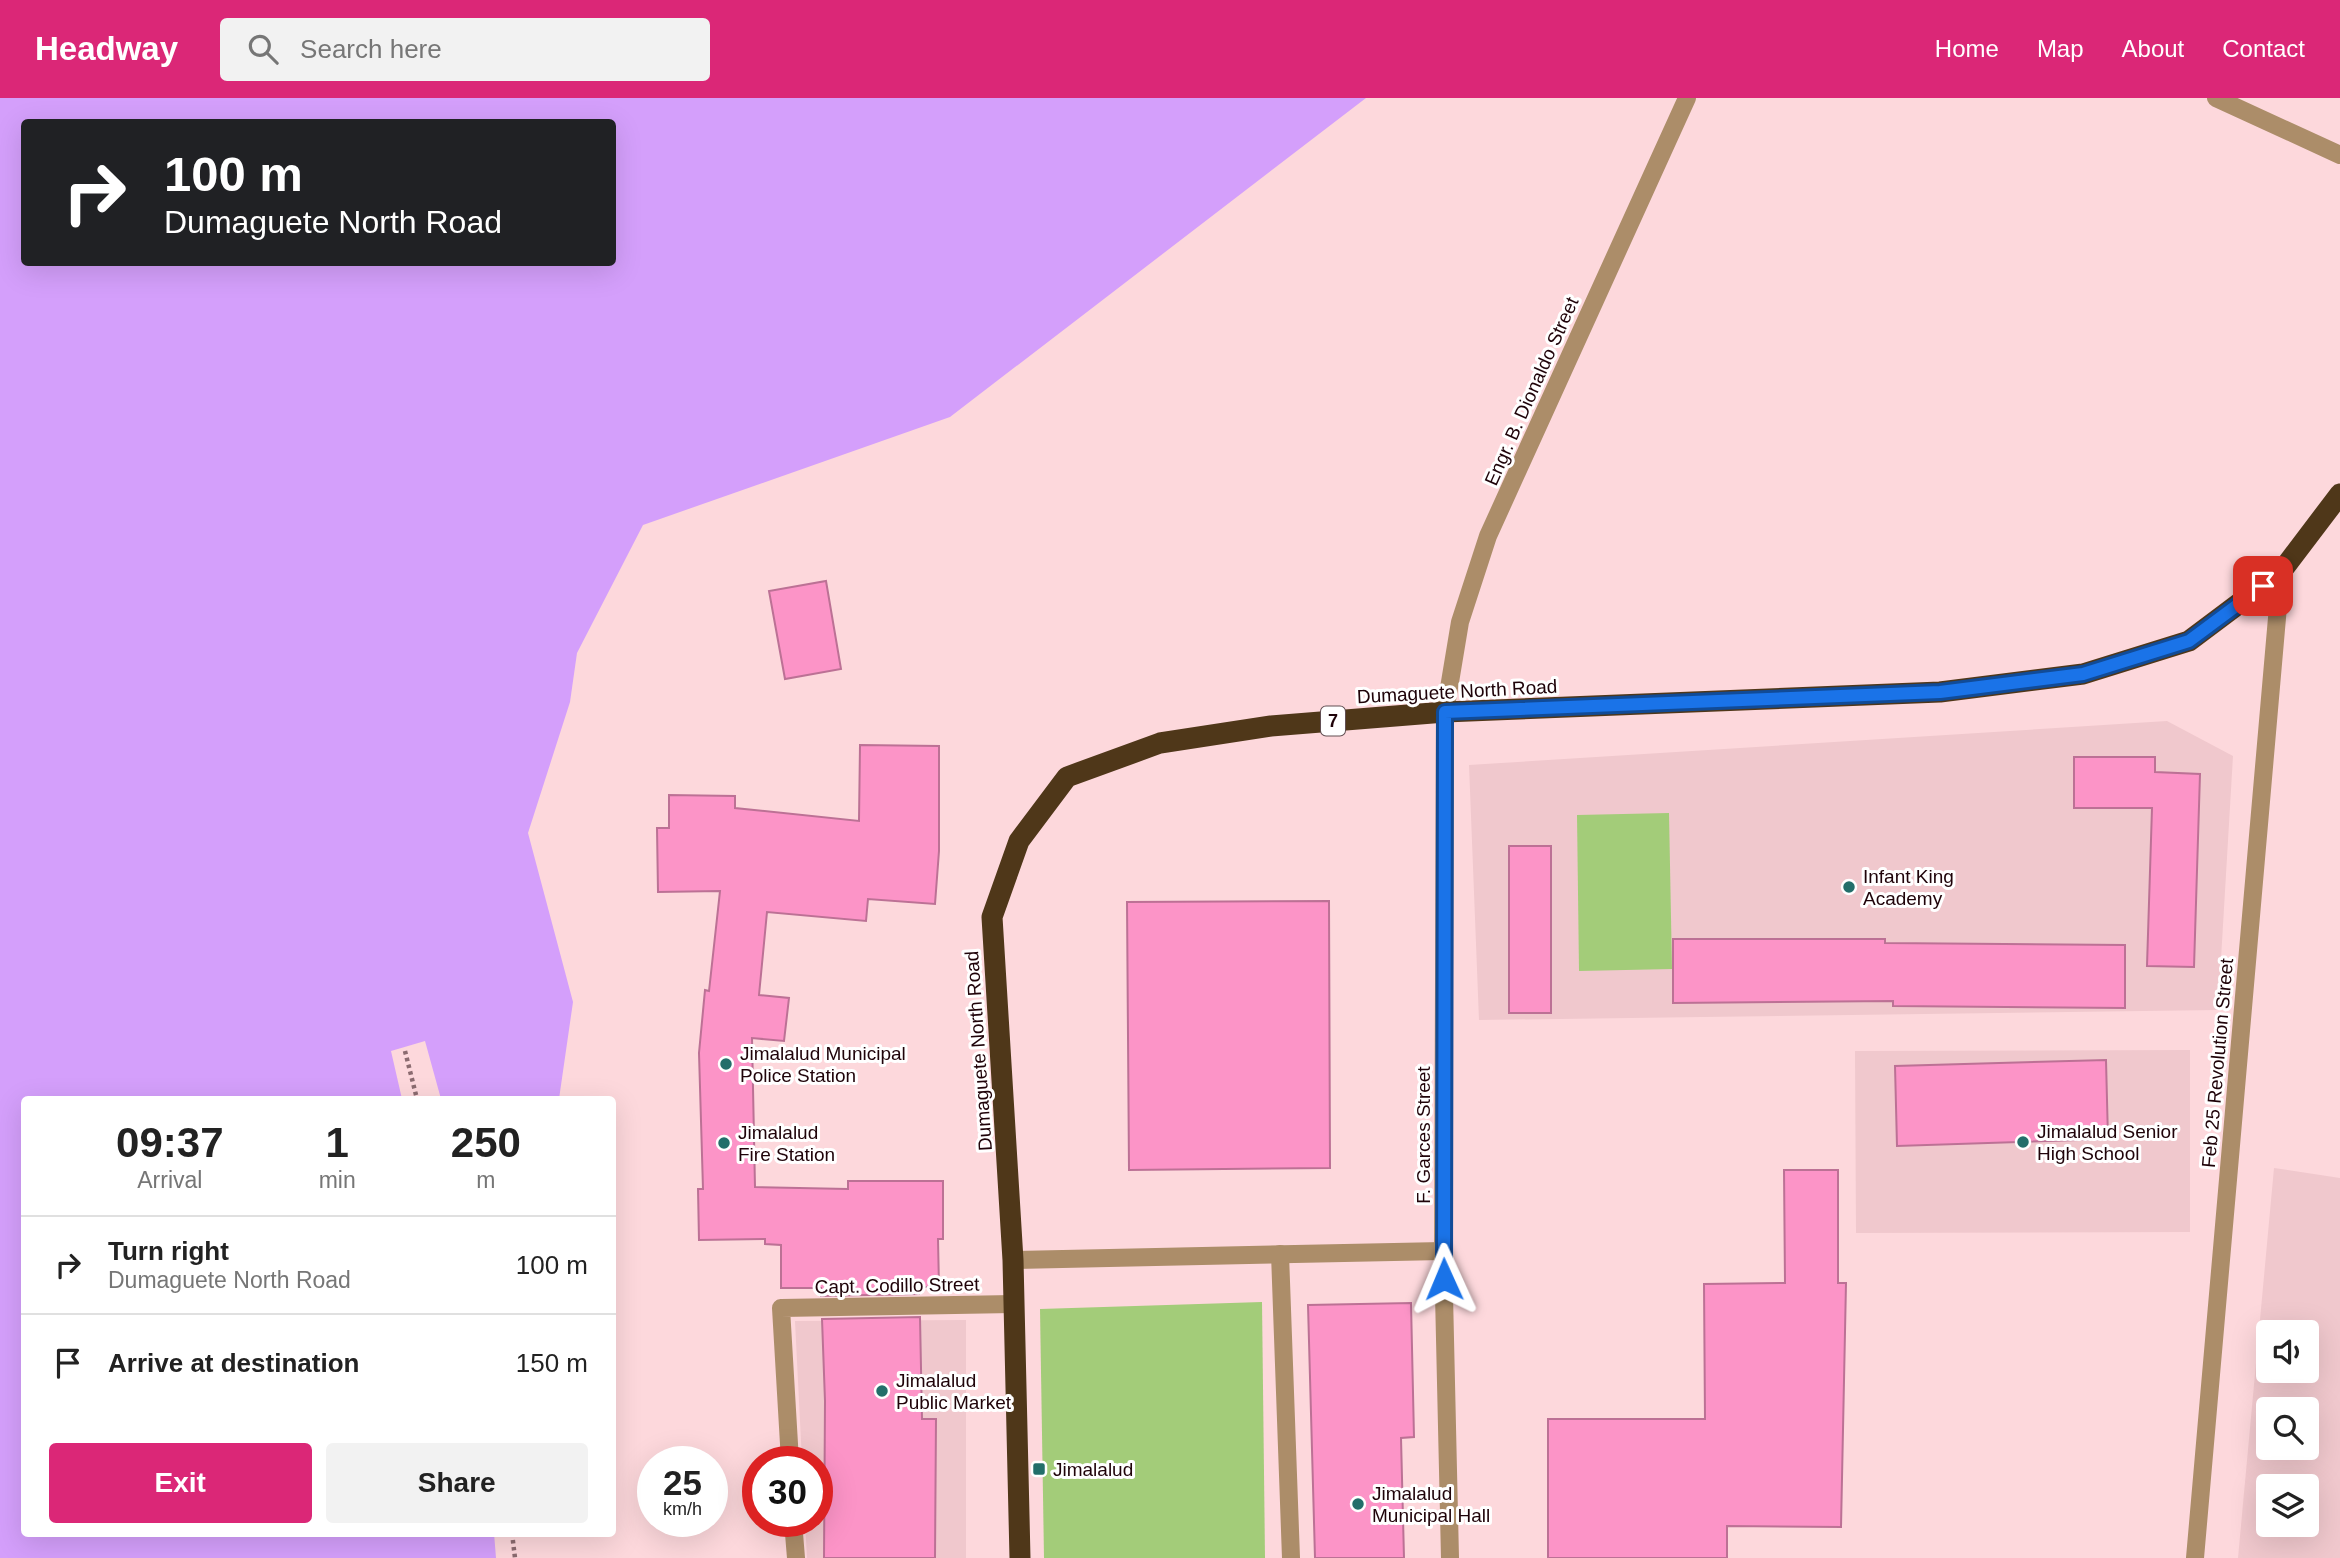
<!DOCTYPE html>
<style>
:root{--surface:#fff;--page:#f2f2f2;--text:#222;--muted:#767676;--line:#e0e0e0;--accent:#db2777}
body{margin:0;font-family:Helvetica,sans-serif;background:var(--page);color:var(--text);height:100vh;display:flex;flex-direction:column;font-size:26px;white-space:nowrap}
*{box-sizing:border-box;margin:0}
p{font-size:23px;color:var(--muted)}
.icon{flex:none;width:38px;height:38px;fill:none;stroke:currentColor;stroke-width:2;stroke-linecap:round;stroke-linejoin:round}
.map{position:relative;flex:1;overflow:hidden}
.drawer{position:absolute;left:21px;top:998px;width:595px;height:441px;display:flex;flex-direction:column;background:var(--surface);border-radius:7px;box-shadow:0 7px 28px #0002}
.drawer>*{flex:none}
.hud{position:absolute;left:21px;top:21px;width:595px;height:147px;border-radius:7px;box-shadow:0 7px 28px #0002;background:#202124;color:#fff;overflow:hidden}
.controls{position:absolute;left:2256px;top:1222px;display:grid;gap:14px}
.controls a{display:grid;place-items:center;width:63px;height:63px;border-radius:7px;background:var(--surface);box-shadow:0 7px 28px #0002;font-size:35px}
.speed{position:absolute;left:637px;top:1348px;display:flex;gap:14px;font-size:35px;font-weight:700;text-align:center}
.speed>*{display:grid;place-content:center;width:91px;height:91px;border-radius:50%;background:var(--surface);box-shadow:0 7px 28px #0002;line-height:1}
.speed small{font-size:18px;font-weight:400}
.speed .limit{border:10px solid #d22;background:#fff;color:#111}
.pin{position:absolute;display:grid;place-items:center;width:60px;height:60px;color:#fff;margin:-30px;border-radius:14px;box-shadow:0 4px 10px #0006}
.me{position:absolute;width:77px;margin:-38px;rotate:359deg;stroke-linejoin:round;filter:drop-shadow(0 0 5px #0008)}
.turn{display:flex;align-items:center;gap:24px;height:147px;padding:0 28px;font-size:32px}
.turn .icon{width:91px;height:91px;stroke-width:2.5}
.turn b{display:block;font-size:49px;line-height:60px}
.eta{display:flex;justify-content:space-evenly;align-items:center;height:119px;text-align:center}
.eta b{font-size:42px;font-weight:700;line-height:49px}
.action{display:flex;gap:14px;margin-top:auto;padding:14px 28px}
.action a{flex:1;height:80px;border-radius:7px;background:var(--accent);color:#fff;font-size:28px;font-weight:700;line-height:80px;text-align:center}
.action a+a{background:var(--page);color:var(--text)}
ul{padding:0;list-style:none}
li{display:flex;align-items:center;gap:21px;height:98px;padding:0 28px;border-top:2px solid var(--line)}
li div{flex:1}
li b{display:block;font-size:26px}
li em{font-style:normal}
header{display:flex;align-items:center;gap:42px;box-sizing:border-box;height:98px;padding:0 35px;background:var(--accent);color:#fff}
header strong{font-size:33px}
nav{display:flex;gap:38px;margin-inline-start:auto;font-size:24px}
.search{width:490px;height:63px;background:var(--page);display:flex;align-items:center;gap:18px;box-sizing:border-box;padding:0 24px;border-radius:7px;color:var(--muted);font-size:26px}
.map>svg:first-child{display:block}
</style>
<header>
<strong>Headway</strong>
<div class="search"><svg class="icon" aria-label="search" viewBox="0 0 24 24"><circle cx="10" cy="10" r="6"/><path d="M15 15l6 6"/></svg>Search here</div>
<nav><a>Home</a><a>Map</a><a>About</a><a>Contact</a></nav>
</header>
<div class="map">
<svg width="2340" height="1460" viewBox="0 0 2340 1460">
<rect width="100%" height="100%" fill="#fdd8dc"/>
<g fill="#f0c8cd" fill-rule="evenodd">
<path d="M2167 623 2233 658 2218 912 1479 922 1469 667Z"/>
<path d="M2190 952V1134L1856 1135 1855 953Z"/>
<path d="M2274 1070 2340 1080V1460H2238ZM2268 1234H2306V1272H2268ZM2268 1311H2306V1349H2268ZM2268 1388H2306V1426H2268Z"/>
<path d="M966 1222V1460H807L805 1423H817V1363H802L795 1223Z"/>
</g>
<g fill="#a3cc79">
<path d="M1669 715 1672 871 1579 873 1577 717Z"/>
<path d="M1262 1204 1265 1460H1044L1040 1211Z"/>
</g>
<path fill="#d49ffb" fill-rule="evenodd" d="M0 0H1366L950 319 643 427 577 555 570 604 528 735 573 904 559 1001H441L425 943 391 953 402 1001H24V1435H494L496 1460H0ZM24 24H612V164H24Z"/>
<g fill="#fc94c7" stroke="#bc7195" stroke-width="2">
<path d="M826 483 841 571 785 581 769 493Z"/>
<path d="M860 647 939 648V753L935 806 868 801 866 823 767 814 759 897 789 900 784 943 752 940 755 1089 848 1091V1083H943V1141H938L939 1189H919V1196L821 1198V1190H781V1147L765 1146V1141L699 1142 698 1091H703L699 955 705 892 709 893 720 793 658 794 657 730H669V697L735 698V710L859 723Z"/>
<path d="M2074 659H2155V674L2200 676 2194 869 2147 868 2152 710H2074Z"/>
<rect x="1509" y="748" width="42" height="167"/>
<path d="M1329 803 1330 1070 1129 1072 1127 804Z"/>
<path d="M1673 841H1885V845L2125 847V910L1893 908V903L1673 905Z"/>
<path d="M2106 962 2108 1041 1897 1048 1895 968Z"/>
<path d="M1784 1072H1838V1185H1846L1841 1429 1727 1428V1460H1548V1321H1705L1704 1186 1785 1185Z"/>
<path d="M1411 1205 1414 1339 1401 1340 1404 1460H1315L1308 1207Z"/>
<path d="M920 1219 922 1321H936L935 1460H824L825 1303 822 1221Z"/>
</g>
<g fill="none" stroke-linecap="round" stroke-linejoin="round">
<g stroke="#8b6b70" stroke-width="4.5" stroke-dasharray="3.5 3.5" stroke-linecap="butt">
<path d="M405 953 417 1001"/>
<path d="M512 1435 515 1460"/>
</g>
<g stroke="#ac8d69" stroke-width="18">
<path d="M2216 0 2340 57"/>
<path d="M1280 1156 1291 1460"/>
<path d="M1013 1162 1443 1153"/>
<path d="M790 1363 781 1210 1013 1206"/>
<path d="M793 1423 796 1460"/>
<path d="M1450 1460 1443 1153 1445 614 1460 524 1488 438 1687 0"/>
<path d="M2195 1460 2281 474"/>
</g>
<path stroke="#4f3719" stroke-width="21" d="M1020 1460 1013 1162 992 819 1019 743 1067 679 1160 645 1271 628 1445 614 1940 594 2083 576 2189 543 2281 474 2340 396"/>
</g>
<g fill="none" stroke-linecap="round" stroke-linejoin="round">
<g stroke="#114b97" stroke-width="18">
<path id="route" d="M1444 1181 1445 614 1940 594 2083 576 2189 543 2263 488"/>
</g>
<use href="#route" stroke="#1a73e8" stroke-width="12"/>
</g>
<g fill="#236e6a" stroke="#fff" stroke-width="2.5">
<circle cx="1849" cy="789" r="7"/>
<circle cx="726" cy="966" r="7"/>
<circle cx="2023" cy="1044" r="7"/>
<circle cx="724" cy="1045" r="7"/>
<circle cx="882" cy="1293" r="7"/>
<rect x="1032" y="1364" width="14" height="14" rx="3.5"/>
<circle cx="1358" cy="1406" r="7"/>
</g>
<g text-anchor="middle" stroke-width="6" stroke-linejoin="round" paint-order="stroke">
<rect fill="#fff" stroke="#624f53" stroke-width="2" x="1321" y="608.5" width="24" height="29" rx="5"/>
<g font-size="18" font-weight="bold" fill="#1f0309">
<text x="1333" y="629">7</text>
</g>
<g font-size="19" fill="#1f0309" stroke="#fff">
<text transform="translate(1531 293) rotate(-66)" y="7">Engr. B. Dionaldo Street</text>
<text transform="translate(1457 593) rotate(-3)" y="7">Dumaguete North Road</text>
<text transform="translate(978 953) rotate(-94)" y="7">Dumaguete North Road</text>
<text transform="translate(2217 965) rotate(-85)" y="7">Feb 25 Revolution Street</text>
<text transform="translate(1423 1037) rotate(-90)" y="7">F. Garces Street</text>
<text transform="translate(897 1187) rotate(-1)" y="7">Capt. Codillo Street</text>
</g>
<g font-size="19" fill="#1f0309" stroke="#fff" text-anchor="start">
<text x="1863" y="785">Infant King<tspan x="1863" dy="22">Academy</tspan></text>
<text x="740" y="962">Jimalalud Municipal<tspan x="740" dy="22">Police Station</tspan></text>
<text x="2037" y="1040">Jimalalud Senior<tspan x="2037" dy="22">High School</tspan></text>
<text x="738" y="1041">Jimalalud<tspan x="738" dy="22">Fire Station</tspan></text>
<text x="896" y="1289">Jimalalud<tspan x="896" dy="22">Public Market</tspan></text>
<text x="1053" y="1378">Jimalalud</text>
<text x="1372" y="1402">Jimalalud<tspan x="1372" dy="22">Municipal Hall</tspan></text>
</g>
</g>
</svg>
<div class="controls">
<a><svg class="icon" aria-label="sound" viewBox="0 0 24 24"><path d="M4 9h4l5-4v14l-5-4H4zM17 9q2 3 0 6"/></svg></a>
<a><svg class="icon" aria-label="search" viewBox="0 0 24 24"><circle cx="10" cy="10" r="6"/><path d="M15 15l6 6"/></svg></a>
<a><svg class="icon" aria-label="layers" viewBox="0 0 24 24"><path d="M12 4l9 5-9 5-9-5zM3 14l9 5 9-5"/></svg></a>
</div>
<div class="speed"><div>25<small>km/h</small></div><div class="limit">30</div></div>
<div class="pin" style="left:2263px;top:488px;background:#d93025"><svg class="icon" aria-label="arrive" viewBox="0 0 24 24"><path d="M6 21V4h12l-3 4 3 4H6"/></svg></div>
<svg class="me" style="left:1444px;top:1181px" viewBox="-20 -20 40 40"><path d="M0-17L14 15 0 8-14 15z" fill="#1a73e8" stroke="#fff" stroke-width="4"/></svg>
<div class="hud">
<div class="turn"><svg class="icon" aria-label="right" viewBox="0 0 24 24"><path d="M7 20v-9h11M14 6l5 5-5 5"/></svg><div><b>100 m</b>Dumaguete North Road</div></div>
</div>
<section class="drawer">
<div class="eta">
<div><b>09:37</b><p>Arrival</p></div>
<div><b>1</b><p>min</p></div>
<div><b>250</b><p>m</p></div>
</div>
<ul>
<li><svg class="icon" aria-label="right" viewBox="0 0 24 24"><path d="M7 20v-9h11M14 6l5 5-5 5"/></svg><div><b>Turn right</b><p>Dumaguete North Road</p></div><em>100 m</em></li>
<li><svg class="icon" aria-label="arrive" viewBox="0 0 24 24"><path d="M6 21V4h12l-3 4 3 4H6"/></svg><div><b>Arrive at destination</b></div><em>150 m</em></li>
</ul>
<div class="action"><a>Exit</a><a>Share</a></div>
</section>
</div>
